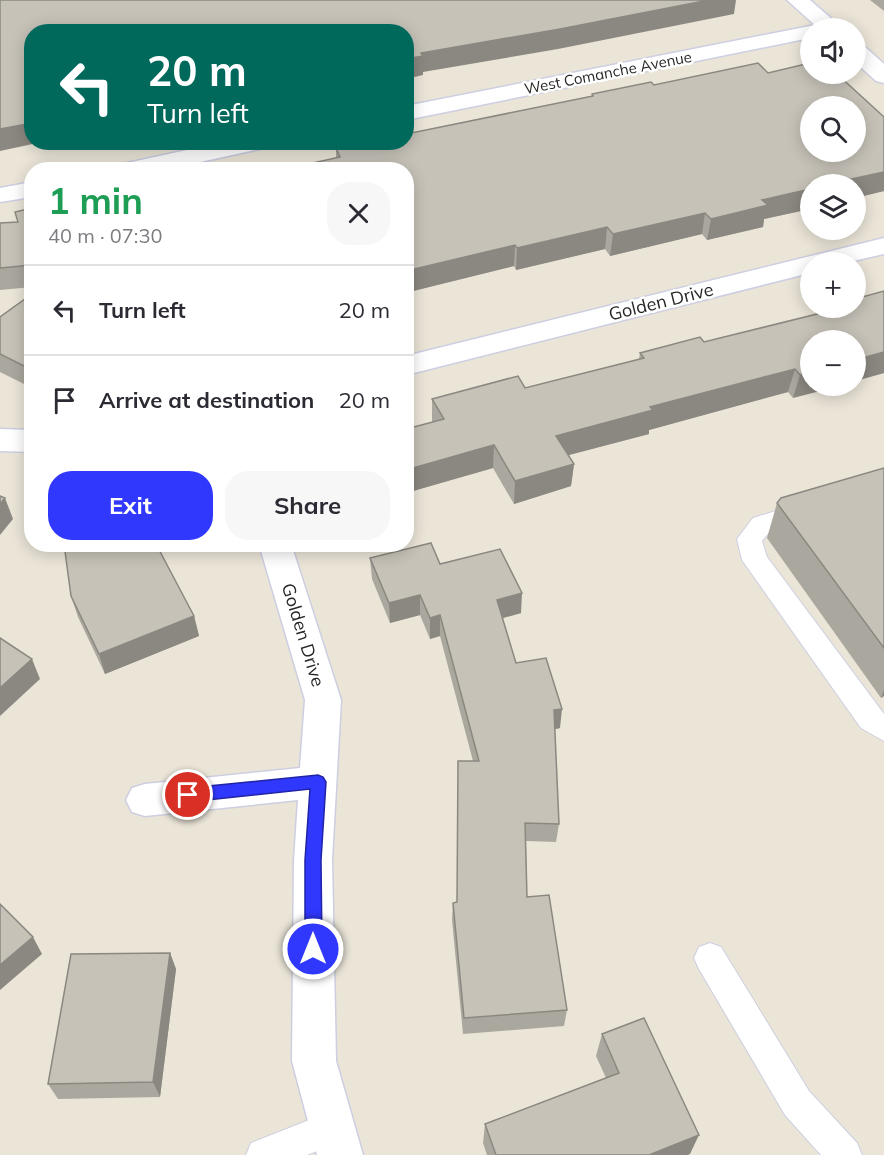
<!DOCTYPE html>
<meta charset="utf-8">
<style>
:root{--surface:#fff;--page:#f7f7f7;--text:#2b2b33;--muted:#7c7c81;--line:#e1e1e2;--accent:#3138fe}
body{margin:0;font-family:Mulish,sans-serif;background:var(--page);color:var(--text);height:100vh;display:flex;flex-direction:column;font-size:22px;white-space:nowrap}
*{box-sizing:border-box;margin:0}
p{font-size:20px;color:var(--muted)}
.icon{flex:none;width:33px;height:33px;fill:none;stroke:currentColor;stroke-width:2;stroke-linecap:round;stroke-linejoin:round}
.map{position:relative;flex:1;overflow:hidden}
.side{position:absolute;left:24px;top:162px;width:390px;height:390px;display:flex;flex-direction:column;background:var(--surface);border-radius:24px;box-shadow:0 3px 15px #0003}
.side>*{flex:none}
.banner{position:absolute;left:24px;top:24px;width:390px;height:126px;border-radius:24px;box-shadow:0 3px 15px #0003;background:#00695c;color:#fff;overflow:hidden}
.buttons{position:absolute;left:800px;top:18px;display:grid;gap:12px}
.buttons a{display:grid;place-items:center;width:66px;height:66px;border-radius:50%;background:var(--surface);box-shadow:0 3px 15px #0003;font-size:30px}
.pin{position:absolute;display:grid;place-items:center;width:51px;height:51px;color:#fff;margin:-26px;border:3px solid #fff;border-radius:50%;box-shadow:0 2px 6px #0007}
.me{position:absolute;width:66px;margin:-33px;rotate:0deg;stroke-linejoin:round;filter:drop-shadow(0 0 4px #0008)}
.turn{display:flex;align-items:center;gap:21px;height:126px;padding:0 24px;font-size:27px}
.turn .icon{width:78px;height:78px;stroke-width:2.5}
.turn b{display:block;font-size:42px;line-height:51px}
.round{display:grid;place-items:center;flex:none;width:63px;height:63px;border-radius:24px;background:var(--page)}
.overview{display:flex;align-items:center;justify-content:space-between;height:102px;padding:0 24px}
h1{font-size:36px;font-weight:700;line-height:45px;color:#1e9e55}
.primary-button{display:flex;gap:12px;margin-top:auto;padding:12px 24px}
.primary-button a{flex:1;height:69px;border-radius:24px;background:var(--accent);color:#fff;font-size:24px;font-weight:700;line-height:69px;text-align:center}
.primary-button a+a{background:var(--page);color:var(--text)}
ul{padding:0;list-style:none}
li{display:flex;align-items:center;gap:18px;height:90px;padding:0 24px;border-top:2px solid var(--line)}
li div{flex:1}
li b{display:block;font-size:22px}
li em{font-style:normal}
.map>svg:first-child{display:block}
</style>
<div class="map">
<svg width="884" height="1155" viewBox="0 0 884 1155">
<rect width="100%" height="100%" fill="#ebe5d8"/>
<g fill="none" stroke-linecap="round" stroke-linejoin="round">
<g stroke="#cdcee1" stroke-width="2">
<g id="lane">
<path d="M805 502 814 505 817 511 814 517 771 530 762 541 767 557 884 714V741L861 728 742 560 737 539 753 518Z"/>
<path d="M710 943 721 947 809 1091 857 1143 862 1155H821L785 1115 699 969 694 958 699 947Z"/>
<path d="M332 1111 344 1116 349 1128 344 1140 307 1155H246L251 1143Z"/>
</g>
</g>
<g stroke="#cdcee1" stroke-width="3">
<g id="street">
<path d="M787 0H810L842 28H810V38L406 120V106L810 26 817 27Z"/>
<path d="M855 43 863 45 884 64V83L876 81 855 62Z"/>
<path d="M224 142H273L269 147 164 170H115L118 165 127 163Z"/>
<path d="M32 182V197L0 202V188Z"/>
<path d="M884 238V254L849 262H810V273L406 375V356Z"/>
<path d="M0 429 32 430V452L0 451Z"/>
<path d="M259 544H291L341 700 332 860 336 1061 363 1155H317L292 1061 294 860 298 800 145 816 132 812 126 800 132 788 145 784 300 768 305 700Z"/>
</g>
</g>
<use href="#lane" fill="#fff" fill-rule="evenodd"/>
<use href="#street" fill="#fff" fill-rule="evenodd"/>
</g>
<g fill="#aaa79e">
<path d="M870 0H884V11Z"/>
<path d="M654 85 884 191 855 198V184H810V209L764 219 763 227 707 240 702 234 610 256 605 249 516 270 514 266 409 292V298H406V170L336 158V148L592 96V94Z"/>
<path d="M32 208V287L0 290V223L18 222Z"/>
<path d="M32 294V388L0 372V317Z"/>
<path d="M825 308H855L884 373 855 381V340L793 398 788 392 649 430V434L568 455 574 464 571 486 514 504 493 468 406 493V429L432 422V399L525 388 639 359 640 353 704 342 824 312Z"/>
<path d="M884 468V696L881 698 767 538 777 503Z"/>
<path d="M370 558 440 564 521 613 502 618 516 663 560 728 555 729 559 824 556 842 526 841 527 897 567 1010 564 1026 463 1034 452 920 453 903H457L473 761 440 636 430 639 420 615 390 623 372 579Z"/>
<path d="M71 596 194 616 199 636 105 674 78 617Z"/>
<path d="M170 953 176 969 160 1097 58 1099 48 1084Z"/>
<path d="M602 1034 690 1154 687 1155H487L483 1143 485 1124 606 1078 596 1056Z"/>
</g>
<g fill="#8b8881">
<path d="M709 0H736L734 14 558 49 423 72V75L406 79V59L421 53Z"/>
<path d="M32 123V142H42L0 151V129Z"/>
<path d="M884 172V191L855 198V184H828Z"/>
<path d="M810 189V209L764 219 763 227 707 240 711 219 762 200Z"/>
<path d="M705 213 702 234 610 256 613 234Z"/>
<path d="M607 227 605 249 516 270 517 248Z"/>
<path d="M515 245 514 266 409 292V298H406V271Z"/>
<path d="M884 352V373L855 381V360Z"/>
<path d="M795 369 788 392 649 430V434L554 459 556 436 650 407Z"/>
<path d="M810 372V386H840L793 398 800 375Z"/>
<path d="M494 445 493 468 406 493V470Z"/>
<path d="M574 464 571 486 514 504 515 481Z"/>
<path d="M5 498 13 519 0 535V504Z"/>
<path d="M522 593 521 613 496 620 497 600Z"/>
<path d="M420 595V615L390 623 389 603Z"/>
<path d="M440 615V636L430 639V618Z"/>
<path d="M194 616 199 636 105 674 99 654Z"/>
<path d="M32 659 40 679 0 716V688Z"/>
<path d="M884 690V696L881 698Z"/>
<path d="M562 709 560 728 551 730 554 710Z"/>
<path d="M33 937 42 954 0 990V965Z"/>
<path d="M170 953 176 969 160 1097 153 1082Z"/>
<path d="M699 1135 690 1154 687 1155H649Z"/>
</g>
<g fill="#c6c2b8" stroke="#8b8881" stroke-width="1.5" fill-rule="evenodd">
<path d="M0 0H709L560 29 421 53 423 56 406 59V32H32V123L0 129Z"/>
<path d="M758 63 768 73 810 63V74H837L884 117V172L828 184H810V189L762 200 768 205 711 219 705 213 613 234 607 227 517 248 515 245 406 271V170H281L340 157 336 148 365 142H406V134L593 96 592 94 651 82 654 85ZM810 106H855V152H810Z"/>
<path d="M32 208V265L0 268V223L18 222 15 212Z"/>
<path d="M884 291V352L855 360V340H810V372L800 375 795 369 650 407 653 410 556 436 574 464 515 481 494 445 406 470V429L444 419 432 399 518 376 525 388 644 358 640 353 700 337 704 342 829 311 826 308H855V299Z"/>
<path d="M32 294V370L0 354V317Z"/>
<path d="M884 468V648L777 503 781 498Z"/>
<path d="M0 496 5 498 0 504Z"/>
<path d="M431 543 440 564 500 549 522 593 497 600 516 663 546 658 562 709 554 710 559 824 525 823 527 897 549 895 567 1010 464 1018 453 903 457 902 458 761H479L440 615 430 618 420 595 389 603 370 558Z"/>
<path d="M64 544H156L194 616 99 654 71 596Z"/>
<path d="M0 638 32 659 0 688Z"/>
<path d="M0 904 33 937 0 965Z"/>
<path d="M170 953 153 1082 48 1084 71 954Z"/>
<path d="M644 1018 699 1135 649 1155H496L485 1124 619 1073 602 1034Z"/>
</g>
<path fill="#3138fe" stroke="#2024a5" stroke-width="1.5" d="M318 775 323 777 326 782 321 860 322 949 319 955 313 957 307 955 305 949V860L310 789 188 802 182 800 180 795 182 790 188 788Z"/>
<g text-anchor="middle" stroke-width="5" stroke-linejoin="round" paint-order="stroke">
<g font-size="15" fill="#272727" stroke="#fff">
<text transform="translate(608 73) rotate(-11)" y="5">West Comanche Avenue</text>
</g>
<g font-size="18" fill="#272727" stroke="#fff">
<text transform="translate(661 302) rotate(-14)" y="6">Golden Drive</text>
<text transform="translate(303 635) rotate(73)" y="6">Golden Drive</text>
</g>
</g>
</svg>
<div class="buttons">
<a><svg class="icon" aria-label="sound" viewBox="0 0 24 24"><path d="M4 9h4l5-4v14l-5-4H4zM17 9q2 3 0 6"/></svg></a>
<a><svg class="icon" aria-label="search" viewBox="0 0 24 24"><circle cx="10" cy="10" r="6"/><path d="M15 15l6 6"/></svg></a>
<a><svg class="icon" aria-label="layers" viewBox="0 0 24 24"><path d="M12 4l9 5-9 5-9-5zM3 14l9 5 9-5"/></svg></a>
<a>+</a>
<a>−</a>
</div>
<div class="pin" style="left:188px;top:795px;background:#d93025"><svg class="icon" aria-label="arrive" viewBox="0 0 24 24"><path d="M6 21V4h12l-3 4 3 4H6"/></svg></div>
<svg class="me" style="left:313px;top:949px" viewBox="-20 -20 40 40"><circle r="17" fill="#3138fe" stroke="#fff" stroke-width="3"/><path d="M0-11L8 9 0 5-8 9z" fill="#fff"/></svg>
<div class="banner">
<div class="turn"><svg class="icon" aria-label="left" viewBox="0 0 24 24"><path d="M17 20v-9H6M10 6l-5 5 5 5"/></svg><div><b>20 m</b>Turn left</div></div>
</div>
<section class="side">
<div class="overview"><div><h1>1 min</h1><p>40 m · 07:30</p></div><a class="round"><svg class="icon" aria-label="close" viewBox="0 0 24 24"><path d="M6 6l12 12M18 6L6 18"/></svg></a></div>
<ul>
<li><svg class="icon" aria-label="left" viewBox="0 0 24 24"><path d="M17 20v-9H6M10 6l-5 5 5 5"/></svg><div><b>Turn left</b></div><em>20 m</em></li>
<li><svg class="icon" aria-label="arrive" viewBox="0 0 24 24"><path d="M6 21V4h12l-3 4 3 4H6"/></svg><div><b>Arrive at destination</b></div><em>20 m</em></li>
</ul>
<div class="primary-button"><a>Exit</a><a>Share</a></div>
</section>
</div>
